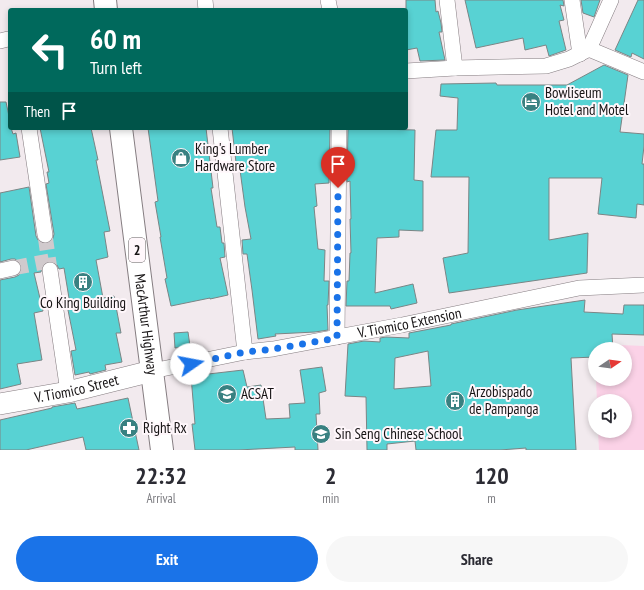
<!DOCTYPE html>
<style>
:root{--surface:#fff;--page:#f7f7f7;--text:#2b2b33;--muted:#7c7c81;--accent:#1a73e8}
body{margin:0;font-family:"PT Sans Narrow",sans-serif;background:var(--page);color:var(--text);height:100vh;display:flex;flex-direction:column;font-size:15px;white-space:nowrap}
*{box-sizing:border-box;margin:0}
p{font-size:13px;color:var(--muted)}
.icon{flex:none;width:22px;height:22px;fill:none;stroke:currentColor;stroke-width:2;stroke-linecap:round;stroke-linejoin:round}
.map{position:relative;height:450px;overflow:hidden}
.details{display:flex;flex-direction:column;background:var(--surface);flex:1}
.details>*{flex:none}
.hud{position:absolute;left:8px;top:8px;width:400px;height:122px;border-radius:4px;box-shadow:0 2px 6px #0003;background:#00695c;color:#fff;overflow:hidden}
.needle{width:26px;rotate:77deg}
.buttons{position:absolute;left:588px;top:342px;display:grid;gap:8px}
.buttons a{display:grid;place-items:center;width:44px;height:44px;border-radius:50%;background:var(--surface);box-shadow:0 2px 6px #0003;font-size:20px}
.pin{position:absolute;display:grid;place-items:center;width:34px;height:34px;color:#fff;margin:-41px -17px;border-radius:50% 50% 50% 0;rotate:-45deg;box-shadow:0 0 4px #0007}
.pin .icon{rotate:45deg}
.me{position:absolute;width:44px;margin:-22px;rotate:78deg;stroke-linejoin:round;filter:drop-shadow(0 0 3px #0008)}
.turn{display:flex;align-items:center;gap:14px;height:84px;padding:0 16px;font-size:18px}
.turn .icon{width:52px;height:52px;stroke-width:2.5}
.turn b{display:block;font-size:28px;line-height:34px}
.then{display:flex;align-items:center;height:38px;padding:0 16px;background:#0003;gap:8px;font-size:15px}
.eta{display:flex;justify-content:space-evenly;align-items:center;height:68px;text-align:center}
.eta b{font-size:24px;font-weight:700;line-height:28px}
.action{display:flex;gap:8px;margin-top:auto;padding:8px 16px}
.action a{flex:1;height:46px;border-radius:24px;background:var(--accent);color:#fff;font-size:16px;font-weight:700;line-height:46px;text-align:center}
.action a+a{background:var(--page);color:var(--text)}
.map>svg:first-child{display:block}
</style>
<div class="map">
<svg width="644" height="450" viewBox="0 0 644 450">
<rect width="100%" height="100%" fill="#f2eaee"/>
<path fill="#fbd2e7" d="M620 345 644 346V450H599L598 431H625V401H597L596 379H625V349H614Z"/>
<g fill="#58d2d3" stroke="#7b8585" fill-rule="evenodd">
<path d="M406 0H435L436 12 438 11 441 23 442 32H439L445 60 420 61 417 48 406 50Z"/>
<path d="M465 0H563L564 6 560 5 564 20 559 21 566 50 549 56 546 45 525 50 523 38 476 48Z"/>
<path d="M581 0H600L594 17 583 13Z"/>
<path d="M638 0H644V59L632 53 631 57 615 50Z"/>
<path d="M604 65 628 75 620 132 644 134V146L642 164H644V205L637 204 636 218 598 214 602 178H549V240L588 233 587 273 449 293 443 258 468 253 469 177H431L436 130H457L458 98 440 96 441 84 496 83 497 85H567Z"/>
<path d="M0 102H6L10 121V128H11L13 134 16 133 20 157 0 160Z"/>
<path d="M40 128H91L98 160H96L110 231 104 232 108 257 96 260 103 298 114 296 121 333H116L122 362 105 365 106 370 90 374 89 372 75 375 71 351 76 350 67 305 70 304 64 268 59 269 57 265 54 262 48 261 44 263 42 266 41 272 34 273 43 311 34 313 42 360 17 364 21 384 0 389V280L15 277 19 275 21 271 22 266 19 262 15 259H11L0 262V193L29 187 36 236 38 240 41 243 46 244 51 242 53 238 54 234 46 184 49 183 47 172H49Z"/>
<path d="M148 128H206L213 188H211L217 227H220L222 243H224L225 257 220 258 228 295 210 299V298L171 306 165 279 167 278 160 237H161L155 202 158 201Z"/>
<path d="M232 128H330L329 183 315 184 317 206 314 207 318 249 325 250 324 281H329L328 305H327L328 330 315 332 275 334 276 336 258 339 252 290 247 254H243L242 240 251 239 245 207 240 170 237 171Z"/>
<path d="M348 128H377V129L415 130 414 180 423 181V231L399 230V237L377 238 375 293 413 284 417 303 391 309 390 306H346L347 281H349L350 253H351L350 219H351L350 181 347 182Z"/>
<path d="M585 300 584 312 623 314 624 305H644V335L612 334 613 349H595V357L571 358 576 450H526V448L500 450H416L415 441 387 444V450H367L366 397 345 396 348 344 364 341 380 342V338L386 337 409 338V333L451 325V324L517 310ZM428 351 431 386 394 389 395 358Z"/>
<path d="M188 332 190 346 175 348 174 333Z"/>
<path d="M322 367 326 391 319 393 320 414H316L318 450H295V447L238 450H195L192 424H195L191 376 243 370 247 387 261 385 266 419 290 418 289 404 305 403 300 370Z"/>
<path d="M128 398 139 450H86L83 437 26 450H0V420L52 408V407L75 403 77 409Z"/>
</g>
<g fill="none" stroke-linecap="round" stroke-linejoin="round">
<g stroke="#d1cacd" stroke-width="15" stroke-dasharray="15 8" stroke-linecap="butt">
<path d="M45 235 50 270"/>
<path d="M13 268 49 261"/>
</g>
<g stroke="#857d81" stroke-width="16">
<g id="minor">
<path d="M205 0 206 10"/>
<path d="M328 0 330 10"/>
<path d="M447 0 455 68"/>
<path d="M572 0 580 54"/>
<path d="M0 41 8 39H10"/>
<path d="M589 49 644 72"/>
<path d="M406 71 455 68 546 66 569 59 589 49 611 0"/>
<path d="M29 128 45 235"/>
<path d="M220 128 245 352"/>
<path d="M50 270 68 392"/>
<path d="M0 271 13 268"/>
<path d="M337 337 339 128"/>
<path id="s1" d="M152 371 245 352 273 349 337 337 402 325 579 288 644 285"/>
</g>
</g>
<g stroke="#857d81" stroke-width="22">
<g id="secondary">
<path id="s2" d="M0 404 68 392 152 371"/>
</g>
</g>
<g stroke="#857d81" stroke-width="24">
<g id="trunk">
<path d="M105 0 106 10"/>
<path id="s3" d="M121 128 162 450"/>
</g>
</g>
<use href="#minor" stroke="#fff" stroke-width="15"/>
<use href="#secondary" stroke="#fff" stroke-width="21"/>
<use href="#trunk" stroke="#fff" stroke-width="22"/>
</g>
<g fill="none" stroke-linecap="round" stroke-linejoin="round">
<path stroke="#1a73e8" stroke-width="7" stroke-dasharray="0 12.6" d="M191 364 245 352 274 349 337 338 338 188"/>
</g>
<defs>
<g id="hotel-disc" transform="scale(1)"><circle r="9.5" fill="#388181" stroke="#fff7fb"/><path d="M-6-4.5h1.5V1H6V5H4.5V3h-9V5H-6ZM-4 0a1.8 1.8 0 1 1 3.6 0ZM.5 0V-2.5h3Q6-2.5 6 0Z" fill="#fff"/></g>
<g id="shop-disc" transform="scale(1)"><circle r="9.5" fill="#388181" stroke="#fff7fb"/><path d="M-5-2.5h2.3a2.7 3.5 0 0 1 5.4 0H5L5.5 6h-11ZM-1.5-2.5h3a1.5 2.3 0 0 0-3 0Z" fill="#fff"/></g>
<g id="building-disc" transform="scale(1)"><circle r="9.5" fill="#388181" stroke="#fff7fb"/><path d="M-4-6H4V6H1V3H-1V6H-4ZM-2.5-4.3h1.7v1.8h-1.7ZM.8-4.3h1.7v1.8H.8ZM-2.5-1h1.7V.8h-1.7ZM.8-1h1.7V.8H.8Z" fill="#fff"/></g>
<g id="university-disc" transform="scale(1)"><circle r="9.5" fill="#388181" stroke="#fff7fb"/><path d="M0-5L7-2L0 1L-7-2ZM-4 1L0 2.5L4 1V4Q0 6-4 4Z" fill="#fff"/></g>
<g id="pharmacy-disc" transform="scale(1)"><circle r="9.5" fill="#388181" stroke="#fff7fb"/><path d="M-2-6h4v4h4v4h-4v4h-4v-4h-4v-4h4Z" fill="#fff"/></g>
<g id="school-disc" transform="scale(1)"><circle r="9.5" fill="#388181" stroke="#fff7fb"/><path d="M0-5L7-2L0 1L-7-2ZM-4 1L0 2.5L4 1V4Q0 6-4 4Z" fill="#fff"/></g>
</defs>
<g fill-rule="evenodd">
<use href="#hotel-disc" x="531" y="102"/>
<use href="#shop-disc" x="181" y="158"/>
<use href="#building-disc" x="83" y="282"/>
<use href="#university-disc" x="227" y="394"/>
<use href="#building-disc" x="455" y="401"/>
<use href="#pharmacy-disc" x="129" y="428"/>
<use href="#school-disc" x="321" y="434"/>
</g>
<g text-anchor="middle" stroke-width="4" stroke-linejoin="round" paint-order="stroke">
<rect fill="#fff7fb" stroke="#5c5759" stroke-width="1" x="129" y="238" width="16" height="24" rx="3"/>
<g font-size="14" font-weight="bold" fill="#161314">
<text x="137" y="255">2</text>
</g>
<g font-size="15" fill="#161314" stroke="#fff7fb" text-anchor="start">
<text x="545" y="98">Bowliseum<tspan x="545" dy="17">Hotel and Motel</tspan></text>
<text x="195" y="154">King's Lumber<tspan x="195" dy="17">Hardware Store</tspan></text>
<text x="83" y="308" text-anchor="middle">Co King Building</text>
<text x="469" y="397">Arzobispado<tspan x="469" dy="17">de Pampanga</tspan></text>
<text x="241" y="399">ACSAT</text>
<text x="143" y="433">Right Rx</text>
<text x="335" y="439">Sin Seng Chinese School</text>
</g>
<g font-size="15" fill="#161314" stroke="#fff7fb">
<text dy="5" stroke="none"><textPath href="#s1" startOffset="262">V. Tiomico Extension</textPath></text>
<text dy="5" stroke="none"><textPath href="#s3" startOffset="198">MacArthur Highway</textPath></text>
<text dy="5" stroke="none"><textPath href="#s2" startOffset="78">V. Tiomico Street</textPath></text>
</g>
</g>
</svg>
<div class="buttons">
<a><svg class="needle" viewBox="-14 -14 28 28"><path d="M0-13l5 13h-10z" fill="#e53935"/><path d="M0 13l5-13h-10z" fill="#7c7c81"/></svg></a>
<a><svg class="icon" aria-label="sound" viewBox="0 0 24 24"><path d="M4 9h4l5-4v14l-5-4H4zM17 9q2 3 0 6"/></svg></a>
</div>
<div class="pin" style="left:338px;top:188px;background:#d93025"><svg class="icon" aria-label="arrive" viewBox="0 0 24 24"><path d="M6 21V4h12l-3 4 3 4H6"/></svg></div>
<svg class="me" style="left:191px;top:364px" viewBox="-20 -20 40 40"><circle r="19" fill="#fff"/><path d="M0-13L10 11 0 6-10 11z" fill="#1a73e8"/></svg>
<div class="hud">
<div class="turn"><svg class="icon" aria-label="left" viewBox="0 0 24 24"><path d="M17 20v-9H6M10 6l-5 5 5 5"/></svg><div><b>60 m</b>Turn left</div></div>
<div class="then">Then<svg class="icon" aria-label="arrive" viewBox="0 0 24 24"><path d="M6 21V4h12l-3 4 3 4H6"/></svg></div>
</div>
</div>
<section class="details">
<div class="eta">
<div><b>22:32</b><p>Arrival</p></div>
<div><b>2</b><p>min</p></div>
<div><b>120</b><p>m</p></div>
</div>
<div class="action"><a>Exit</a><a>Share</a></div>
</section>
